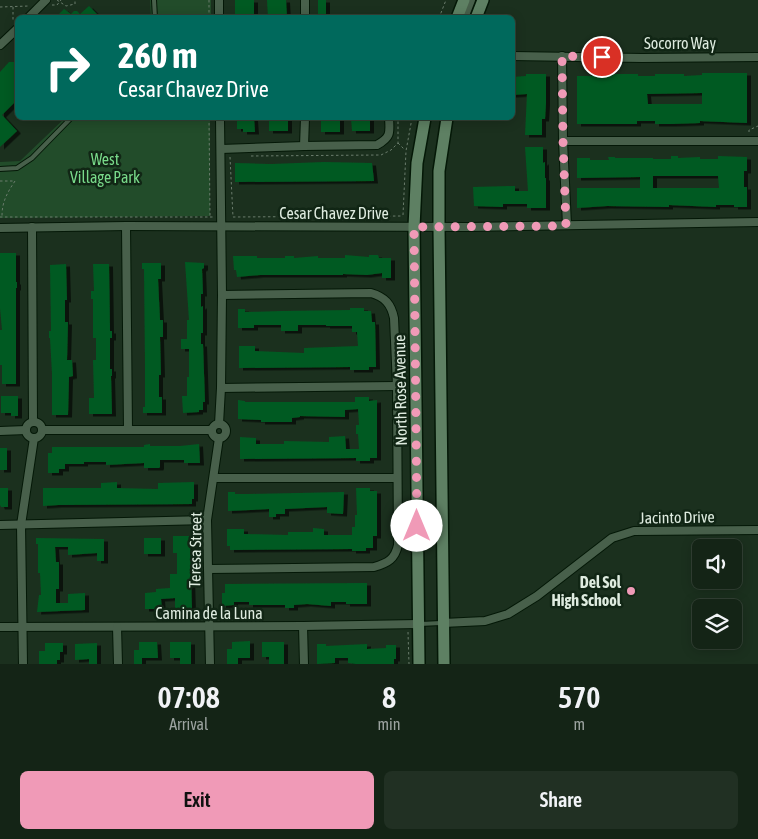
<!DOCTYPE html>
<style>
:root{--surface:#142416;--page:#213023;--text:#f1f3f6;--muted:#9da4a1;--line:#334135;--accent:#f09ab7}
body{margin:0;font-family:"Asap Condensed",sans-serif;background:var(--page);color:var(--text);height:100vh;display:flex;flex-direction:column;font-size:19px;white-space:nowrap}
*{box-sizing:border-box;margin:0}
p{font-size:16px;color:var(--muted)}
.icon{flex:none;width:28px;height:28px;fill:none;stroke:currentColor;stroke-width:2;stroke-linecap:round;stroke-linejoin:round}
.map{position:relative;height:664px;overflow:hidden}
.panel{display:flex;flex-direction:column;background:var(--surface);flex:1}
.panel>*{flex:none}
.hud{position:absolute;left:15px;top:15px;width:500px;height:105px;border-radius:8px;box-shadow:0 2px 12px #0003,0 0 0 1px var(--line);background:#00695c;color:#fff;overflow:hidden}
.controls{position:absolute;left:692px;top:539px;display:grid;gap:10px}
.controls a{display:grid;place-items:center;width:50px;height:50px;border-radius:8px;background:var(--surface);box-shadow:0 2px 12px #0003,0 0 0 1px var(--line);font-size:25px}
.pin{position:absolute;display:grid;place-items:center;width:42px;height:42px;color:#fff;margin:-21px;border:2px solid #fff;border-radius:50%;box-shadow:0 1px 5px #0007}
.me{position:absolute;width:55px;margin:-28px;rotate:0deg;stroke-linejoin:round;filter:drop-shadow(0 0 4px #0008)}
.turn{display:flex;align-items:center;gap:18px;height:105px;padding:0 20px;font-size:22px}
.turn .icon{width:65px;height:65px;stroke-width:2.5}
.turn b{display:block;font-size:35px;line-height:42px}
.eta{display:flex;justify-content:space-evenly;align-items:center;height:85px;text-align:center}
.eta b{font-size:30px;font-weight:600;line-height:35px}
.button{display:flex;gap:10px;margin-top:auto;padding:10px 20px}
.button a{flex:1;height:58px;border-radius:8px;background:var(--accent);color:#111;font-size:20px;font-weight:600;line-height:58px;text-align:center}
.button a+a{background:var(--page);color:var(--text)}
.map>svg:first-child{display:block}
</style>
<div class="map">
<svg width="758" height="664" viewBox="0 0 758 664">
<defs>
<filter id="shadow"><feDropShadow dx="4" dy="2.5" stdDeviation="0" flood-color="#0009"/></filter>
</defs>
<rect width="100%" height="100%" fill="#1b301e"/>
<g fill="#224c2a">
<path d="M150 0H211V17H151Z"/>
<path d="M65 118H210V216L0 218V162L20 161Z"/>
</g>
<g fill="#035a22" fill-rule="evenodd" filter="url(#shadow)">
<rect x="235" y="0" width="19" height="18"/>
<path d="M267 0H286L287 18H268Z"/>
<rect x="318" y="0" width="8" height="18"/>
<path d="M89 6 101 18H55L64 9 71 14 74 11H77L80 14Z"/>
<path d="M9 62H18V99L2 115 17 131 0 147V72Z"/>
<path d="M702 73H747V123L700 121V123L671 124H655V121H637V124H577V76H592V74H638V76H655V74H684V76L702 75ZM702 93V104H648L647 94Z"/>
<path d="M526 74H546V103L545 119H542V135H525L527 94 512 95V77L526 76Z"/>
<path d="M237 118H254L255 132H243V129H237Z"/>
<rect x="269" y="118" width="19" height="13"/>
<rect x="321" y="118" width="19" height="14"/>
<path d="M351 118H370V131H352Z"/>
<path d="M525 147H543V163L545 162V178H546V208H527V204H503V207L474 206 473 187 515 186V191H528Z"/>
<path d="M671 156H678V158L700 157V159H718V156L747 157V171H744V187H747V207H734V205H716V207L669 205V207L607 206 577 208V188H640V177L577 178V158H590V160H609L608 157H615V158H653V159H671ZM653 176H718L719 188H653Z"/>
<path d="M324 162 372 163 374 181 235 182V163L271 164Z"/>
<path d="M0 253H16V282H17V288H16V384H2V365H0V330H2L0 308Z"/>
<path d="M345 255 369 257V255H378L379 258H391V278H382V273L367 275 343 274V275H260L237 277 236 270H234L233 256H257V258H285V256H294V258L318 256V258H345Z"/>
<path d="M185 262 204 263V268L202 269 203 294H201V307L203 306V333H201V344H203L205 402H203V410H199V412L183 413 182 396H187V377H189V349H181V339H187V320H189Z"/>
<path d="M142 263H161V279H158L160 320H163V337H160L161 375H159V397H162V413H143V407H145V366L144 269H142Z"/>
<path d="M66 264 67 300H65V322H68L67 360H72L73 376 69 377 68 415H52V374L50 338H49V331H51L50 265Z"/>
<path d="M93 264H109L110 331H112V338H110V369H112V376H111L112 414H89V398H94L93 360H96V338H93V299H91V291H94Z"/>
<path d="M350 308H364V311H371L372 322H375L376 367H369V370H350V367L239 368V346H255V351L304 353V348L358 346 357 332H352V326H326V325H298V331H281V325H254V328H238V309H245V312L281 311 350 310Z"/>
<path d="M1 396H18V416H11V413H1Z"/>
<path d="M355 397H369V401L377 400V458H370V461H356V458L240 459V437L256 438V444H284V441L329 442V437L345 436 346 449H359L358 434H356V425H359L358 409 345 410V417L300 416V417L292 418V422H261V420L238 419V400L245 401V402H355Z"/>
<path d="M150 444V446H180L199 444 200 463H184V460H160V467L159 468H144V463L106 465V462H84V464H65V469H59V473H48V453H52V447H144V445Z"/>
<rect x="0" y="448" width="7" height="22"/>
<path d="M117 482V488L158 489V483L194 482V499H192V504L58 505 43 506V488H101V483Z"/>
<path d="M0 488H8V507H1L0 505Z"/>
<path d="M356 488H370V491H377V536H373V548H366V551H352V549L230 550V546H227V529H244V534L288 535V532H313V528L324 529V535H352V527H355V515H357Z"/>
<path d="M228 492H235V494H248L344 492 343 514 327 513V507L285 509V514H276V517H269V509L228 511Z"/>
<path d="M173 536H192V543H190L192 610H175V598L161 599 162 609H145V593L156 592V589L170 588V574H177V553H173Z"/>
<path d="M36 538 104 539V561H97V553L68 555V547H55L56 562H59V589H56V603H68V594L85 593V610L37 612 39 595H41L40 573H38V544H36Z"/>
<rect x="144" y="538" width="17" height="16"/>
<path d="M367 583V604H346V602H331V606L307 604 294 605V608H285V605H249V602H234V605L222 606V593H225V584Z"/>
<path d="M250 641V658H238V664H227V649H232V642Z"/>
<path d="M139 642H157L158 658H142V664H134V650H139Z"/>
<path d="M170 642H191V664H180V658H170Z"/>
<path d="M262 642H284V664H269V657H262Z"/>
<path d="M45 643H63V652H60V660H57V664H39V651H45Z"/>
<path d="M97 643V664H89V659L75 660V644Z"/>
<path d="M317 644H326V646L367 644V649L386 648V645H396V659H394V664H356L348 663V658H335V663L317 664Z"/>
</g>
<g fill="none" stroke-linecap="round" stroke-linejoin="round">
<g stroke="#041807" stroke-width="6">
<g id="service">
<path d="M154 0 155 18"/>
<path d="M0 169 17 168 32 158 71 118"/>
<path d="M420 624 441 623"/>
</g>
</g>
<g stroke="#041807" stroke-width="10">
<g id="minor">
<path d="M219 0V18"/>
<path d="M305 0V18"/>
<path d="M28 18 46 0"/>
<path d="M464 18 471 0"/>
<path d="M0 45 18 28"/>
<path d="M512 56 642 58 758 57"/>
<path d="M562 56 563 141 567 225"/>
<path d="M563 141H758"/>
<path d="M304 146 305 118"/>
<path d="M221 149 304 146 377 145C391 137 390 133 389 118"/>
<path d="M126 226 128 429"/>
<path d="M32 227 33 422"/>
<path d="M0 228 126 226 470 227 758 222"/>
<path d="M221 388 397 386"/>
<circle cx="34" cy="430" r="8"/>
<path d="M219 424 221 388 222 295 220 118"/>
<circle cx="219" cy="431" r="7"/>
<path d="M42 430H212"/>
<path d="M0 431 26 430"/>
<path d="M214 478H397"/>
<path d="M0 525 207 520"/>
<path d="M208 569 374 567C388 563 395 559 398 545L397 386 394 318C391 304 385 297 371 293L222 295"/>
<path d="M443 623 485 621 508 614 537 596 612 538 634 531 758 530"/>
<path d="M303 626 304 664"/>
<path d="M0 627 303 626 418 624"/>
<path d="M117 627 118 664"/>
<path d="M23 664 21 525 34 438"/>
<path d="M210 664 207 520 219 438"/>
</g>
</g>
<g stroke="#041807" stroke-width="14">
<g id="secondary">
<path d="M457 18 464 0"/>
<path d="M476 18 483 0"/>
<path d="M419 664 414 227 417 163 425 118"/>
<path d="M444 664 439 227V171L447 118"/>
</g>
</g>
<g stroke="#6a7c6c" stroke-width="1" stroke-dasharray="2.5 2.5" stroke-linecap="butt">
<path d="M57 0 66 6 75 4V0"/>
<path d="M209 0V18"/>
<path d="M52 5H57L61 0"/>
<path d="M0 7 29 6"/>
<path d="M13 7V21"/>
<path d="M439 18 446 0"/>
<path d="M209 118 210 216"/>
<path d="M749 132V130L758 126"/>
<path d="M398 143 405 150"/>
<path d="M251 156 381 155 391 150 398 143V118"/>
<path d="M230 157 233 217 403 216"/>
<path d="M0 181H15C7 193 2 202 2 216"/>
<path d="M403 215 406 151 412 118"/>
<path d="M0 217H215"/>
<path d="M408 632 409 664"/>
</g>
<use href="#service" stroke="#48604b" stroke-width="4"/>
<use href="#minor" stroke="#48604b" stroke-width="8"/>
<use href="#secondary" stroke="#5e8063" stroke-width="11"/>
</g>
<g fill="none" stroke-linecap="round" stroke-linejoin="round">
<path stroke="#f09ab7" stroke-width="9" stroke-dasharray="0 16.2" d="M417 526 414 227 566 226 563 141 562 56 602 57"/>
</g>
<circle fill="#f09ab7" stroke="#112615" stroke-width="2" cx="631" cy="591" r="5"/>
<g text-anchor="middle" stroke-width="5" stroke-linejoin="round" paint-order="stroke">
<g font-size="16" fill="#deebdf" stroke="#112615">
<text x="680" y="49">Socorro Way</text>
<text x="334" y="219">Cesar Chavez Drive</text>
<text transform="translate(400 390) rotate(-91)" y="6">North Rose Avenue</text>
<text transform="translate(677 517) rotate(-1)" y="6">Jacinto Drive</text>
<text transform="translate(195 550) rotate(-89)" y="6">Teresa Street</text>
<text x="209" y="619">Camina de la Luna</text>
</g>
<g font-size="16" fill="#79da8a" stroke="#112615">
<text x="105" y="165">West<tspan x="105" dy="18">Village Park</tspan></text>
</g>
<g font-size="16" font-weight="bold" fill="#deebdf" stroke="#112615" text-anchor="end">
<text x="621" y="588">Del Sol<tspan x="621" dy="18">High School</tspan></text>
</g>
</g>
</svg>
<div class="controls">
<a><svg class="icon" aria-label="sound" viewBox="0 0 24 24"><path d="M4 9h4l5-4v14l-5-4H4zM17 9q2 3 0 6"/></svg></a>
<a><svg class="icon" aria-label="layers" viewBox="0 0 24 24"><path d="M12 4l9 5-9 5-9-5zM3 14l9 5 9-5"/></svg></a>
</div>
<div class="pin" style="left:602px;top:57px;background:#d93025"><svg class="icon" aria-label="arrive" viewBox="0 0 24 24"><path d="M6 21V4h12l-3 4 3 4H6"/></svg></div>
<svg class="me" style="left:417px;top:526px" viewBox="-20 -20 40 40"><circle r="19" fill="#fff"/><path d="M0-13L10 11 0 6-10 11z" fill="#f09ab7"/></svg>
<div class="hud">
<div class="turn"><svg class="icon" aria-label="right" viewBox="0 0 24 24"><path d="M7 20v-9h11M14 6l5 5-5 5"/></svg><div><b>260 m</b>Cesar Chavez Drive</div></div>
</div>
</div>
<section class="panel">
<div class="eta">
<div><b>07:08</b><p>Arrival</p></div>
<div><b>8</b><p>min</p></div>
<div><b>570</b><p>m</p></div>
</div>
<div class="button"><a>Exit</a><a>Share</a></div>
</section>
